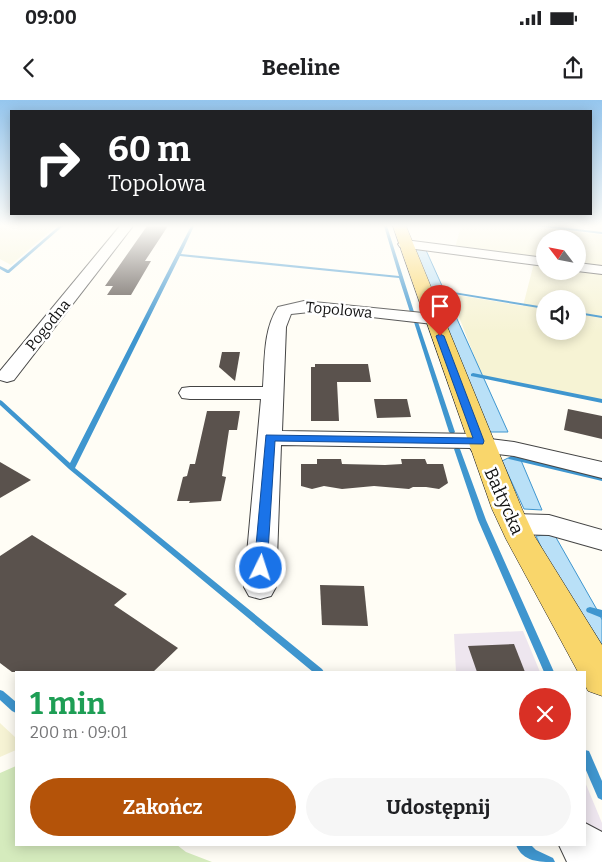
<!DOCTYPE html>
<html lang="pl">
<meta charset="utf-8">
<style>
:root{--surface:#fff;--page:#f6f6f6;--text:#202124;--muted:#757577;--accent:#b45309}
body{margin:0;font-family:Bitter,serif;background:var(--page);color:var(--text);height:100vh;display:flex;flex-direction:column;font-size:19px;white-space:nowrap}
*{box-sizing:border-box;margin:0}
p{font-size:16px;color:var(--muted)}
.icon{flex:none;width:28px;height:28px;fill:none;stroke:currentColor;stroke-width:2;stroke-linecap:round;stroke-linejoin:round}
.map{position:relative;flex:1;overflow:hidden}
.drawer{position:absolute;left:15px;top:571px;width:571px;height:175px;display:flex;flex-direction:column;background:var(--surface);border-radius:0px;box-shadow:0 2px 12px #0003}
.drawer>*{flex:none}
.hud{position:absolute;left:10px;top:10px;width:582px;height:105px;border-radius:0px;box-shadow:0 2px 12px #0003;background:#202124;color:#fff;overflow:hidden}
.needle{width:32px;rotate:302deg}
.buttons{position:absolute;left:536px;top:130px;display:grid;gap:10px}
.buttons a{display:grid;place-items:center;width:50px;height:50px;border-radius:50%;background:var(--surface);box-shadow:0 2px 12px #0003;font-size:25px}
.pin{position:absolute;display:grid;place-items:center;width:42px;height:42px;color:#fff;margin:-51px -21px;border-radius:50% 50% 50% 0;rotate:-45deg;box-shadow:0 0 5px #0007}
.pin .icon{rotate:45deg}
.me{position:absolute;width:55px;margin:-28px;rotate:4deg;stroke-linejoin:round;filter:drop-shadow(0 0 4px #0008)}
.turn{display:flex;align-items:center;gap:18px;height:105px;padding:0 15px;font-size:22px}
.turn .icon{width:65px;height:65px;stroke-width:2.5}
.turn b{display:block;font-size:35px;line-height:42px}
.round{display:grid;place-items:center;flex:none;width:52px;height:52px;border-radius:26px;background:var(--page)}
.overview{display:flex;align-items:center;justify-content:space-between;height:85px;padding:0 15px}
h1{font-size:30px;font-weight:700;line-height:38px;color:#1e9e55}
.cta{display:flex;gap:10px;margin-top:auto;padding:10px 15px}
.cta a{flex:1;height:58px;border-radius:30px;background:var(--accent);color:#fff;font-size:20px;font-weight:700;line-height:58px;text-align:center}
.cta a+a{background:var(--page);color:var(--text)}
.status{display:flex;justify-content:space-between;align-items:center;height:35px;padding:0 25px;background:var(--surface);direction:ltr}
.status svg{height:14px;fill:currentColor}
header{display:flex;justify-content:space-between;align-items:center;height:65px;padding:0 15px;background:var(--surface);font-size:22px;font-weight:700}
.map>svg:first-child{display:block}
</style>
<div class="status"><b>09:00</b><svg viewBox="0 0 49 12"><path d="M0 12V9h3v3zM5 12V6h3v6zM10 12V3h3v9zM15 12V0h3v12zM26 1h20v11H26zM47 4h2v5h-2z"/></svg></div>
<header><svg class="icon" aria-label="back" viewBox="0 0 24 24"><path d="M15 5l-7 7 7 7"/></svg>Beeline<svg class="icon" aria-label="share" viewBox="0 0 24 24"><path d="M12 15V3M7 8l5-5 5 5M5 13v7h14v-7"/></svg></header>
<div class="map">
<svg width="602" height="762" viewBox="0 0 602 762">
<rect width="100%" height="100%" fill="#fffdf5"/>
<g fill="#eee6ef">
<path d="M523 531 540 572H456L454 534Z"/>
<path d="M585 682 602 723V762H581L559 745H585Z"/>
</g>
<g fill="#f6f3d4" fill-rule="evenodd">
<path d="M56 126 11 165 0 159V126Z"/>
<path d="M461 126H523L602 135V300L482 276 450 194 523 206 535 159 455 148ZM545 139H578V171H545ZM545 199H578V231H545Z"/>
<path d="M0 623 16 638V650L0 657Z"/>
</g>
<path fill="#d5ebbd" d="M16 666V745H177L186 752 212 762H0V673Z"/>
<g fill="#b9e0f7" stroke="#3f96cf">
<path d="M413 147 425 148 508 332H490Z"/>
<path d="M508 358H520L542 410 524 409 502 361Z"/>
<path d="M554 434 600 515 602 520V545L544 453 536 436Z"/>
</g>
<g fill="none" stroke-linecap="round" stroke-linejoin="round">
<g fill="#3f96cf" fill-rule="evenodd">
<path d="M59 126H63L9 173H7L0 169V166L8 170Z"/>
<path d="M191 126H194L181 154 399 176 384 126H387L414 212 412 213 410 212 399 178 180 156 75 368 322 569 324 572H313L69 369 0 305V300L2 301 70 363Z"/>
<path d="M536 126H551L602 132V134Z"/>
<path d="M435 189 545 207V209L436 191H435Z"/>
<path d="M578 212 602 216V218L578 214Z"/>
<path d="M414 221 418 222 455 332 454 333 452 334 449 332 414 222Z"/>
<path d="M473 273 602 299V303L471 276V274Z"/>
<path d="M457 347 460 349 486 420 554 572H544L478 420 454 349Z"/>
<path d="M511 356 602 377V381L509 359 508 358Z"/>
<path d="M590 507 602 510V518L587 512 586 510 587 508Z"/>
<path d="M0 590 3 591 16 602V613L12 611 0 600Z"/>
<path d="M585 650 589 651 602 681V700L598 698 585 668Z"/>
<path d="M516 745H531L536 750 553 758 555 762C539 762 523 762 516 745Z"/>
</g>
</g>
<g fill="#5a524d">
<path d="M147 126H168L145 161H151L131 195H107L113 186H105Z"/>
<path d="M222 252H240L235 281 219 267Z"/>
<path d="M315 264H368L371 282H337L339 321H311V267H315Z"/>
<path d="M374 299H407L411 317 377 318Z"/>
<path d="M568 309 602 316V339L564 330Z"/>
<path d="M207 311H240L237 330H229L222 376 226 377 221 401 189 403 190 401H177L183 377 187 376 190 364H195Z"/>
<path d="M317 359H341L342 364 385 365 402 364 401 359H425L427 364H443L448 383 439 389 426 387H413L409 389 374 386 342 389 324 386 312 389 301 386V364H317Z"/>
<path d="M0 362 31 380 0 398Z"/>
<path d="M32 435 127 494 114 505 178 548 153 572H12L0 563V456Z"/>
<path d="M320 485 364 486 368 526 322 525Z"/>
<path d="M514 544 525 572H477L468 546Z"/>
</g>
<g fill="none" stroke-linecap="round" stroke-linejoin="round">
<g stroke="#444" stroke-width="2">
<g id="minor">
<path d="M120 126H133L14 280 7 282 0 280V271Z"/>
<path d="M405 140 545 158V166L400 147 398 144Z"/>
<path d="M578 163 602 166V174L577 171Z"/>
<path d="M304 201 433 214 439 215 442 219 439 223 433 224 319 211 291 214 286 227 282 331 479 334 488 336 490 339 514 342 602 362V378L514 356 472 351 470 348 281 345 276 487 271 496 260 499 249 496 244 487 261 299H190L182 298 179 293 182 288 190 287H263C265 261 263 230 278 207Z"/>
<path d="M514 414 549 415 602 430V450L549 435 514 434 504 431 500 424 504 417Z"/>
<path d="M585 723 602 732V762H567L559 745H585Z"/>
</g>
</g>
<g stroke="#222" stroke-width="1">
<path id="major" d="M393 126H406L522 409 535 437 602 545V596L588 591 585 585V572H578L506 439 492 409Z"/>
</g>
<use href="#minor" fill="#fff" fill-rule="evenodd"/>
<use href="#major" fill="#f9d66b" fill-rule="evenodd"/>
</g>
<linearGradient id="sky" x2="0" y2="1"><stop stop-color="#95c6ee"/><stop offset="0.54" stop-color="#fffefa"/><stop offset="1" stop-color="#fffefa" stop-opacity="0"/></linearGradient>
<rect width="602" height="233" fill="url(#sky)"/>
<path fill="#1a73e8" stroke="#114b97" d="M440 234 444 236 484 341 483 344 275 341 267 468 261 473 256 472 254 468 266 335 473 338 436 236Z"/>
<g text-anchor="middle" stroke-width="5" stroke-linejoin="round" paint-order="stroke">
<g font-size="15" fill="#111" stroke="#fff">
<text transform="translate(339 210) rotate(5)" y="5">Topolowa</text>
<text transform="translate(48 225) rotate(-51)" y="5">Pogodna</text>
</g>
<g font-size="18" fill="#111" stroke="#fff">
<text transform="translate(504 401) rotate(66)" y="6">Bałtycka</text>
</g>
</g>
</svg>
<div class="buttons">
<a><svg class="needle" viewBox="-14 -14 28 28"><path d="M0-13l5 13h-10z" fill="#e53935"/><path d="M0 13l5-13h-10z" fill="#757577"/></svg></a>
<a><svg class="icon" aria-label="sound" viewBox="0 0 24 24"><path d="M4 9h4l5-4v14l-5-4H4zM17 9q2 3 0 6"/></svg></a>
</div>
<div class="pin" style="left:440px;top:236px;background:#d93025"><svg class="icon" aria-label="arrive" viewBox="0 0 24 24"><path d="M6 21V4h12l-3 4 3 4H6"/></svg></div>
<svg class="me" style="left:261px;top:468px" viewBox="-20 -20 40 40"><circle r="17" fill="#1a73e8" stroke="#fff" stroke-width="3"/><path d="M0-11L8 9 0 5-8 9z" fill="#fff"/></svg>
<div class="hud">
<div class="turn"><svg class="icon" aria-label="right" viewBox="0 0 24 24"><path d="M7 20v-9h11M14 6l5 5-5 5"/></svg><div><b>60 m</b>Topolowa</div></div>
</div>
<section class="drawer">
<div class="overview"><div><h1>1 min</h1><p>200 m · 09:01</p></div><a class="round" style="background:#d93025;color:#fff"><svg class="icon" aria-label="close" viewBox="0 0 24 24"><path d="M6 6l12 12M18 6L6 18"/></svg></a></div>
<div class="cta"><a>Zakończ</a><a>Udostępnij</a></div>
</section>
</div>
